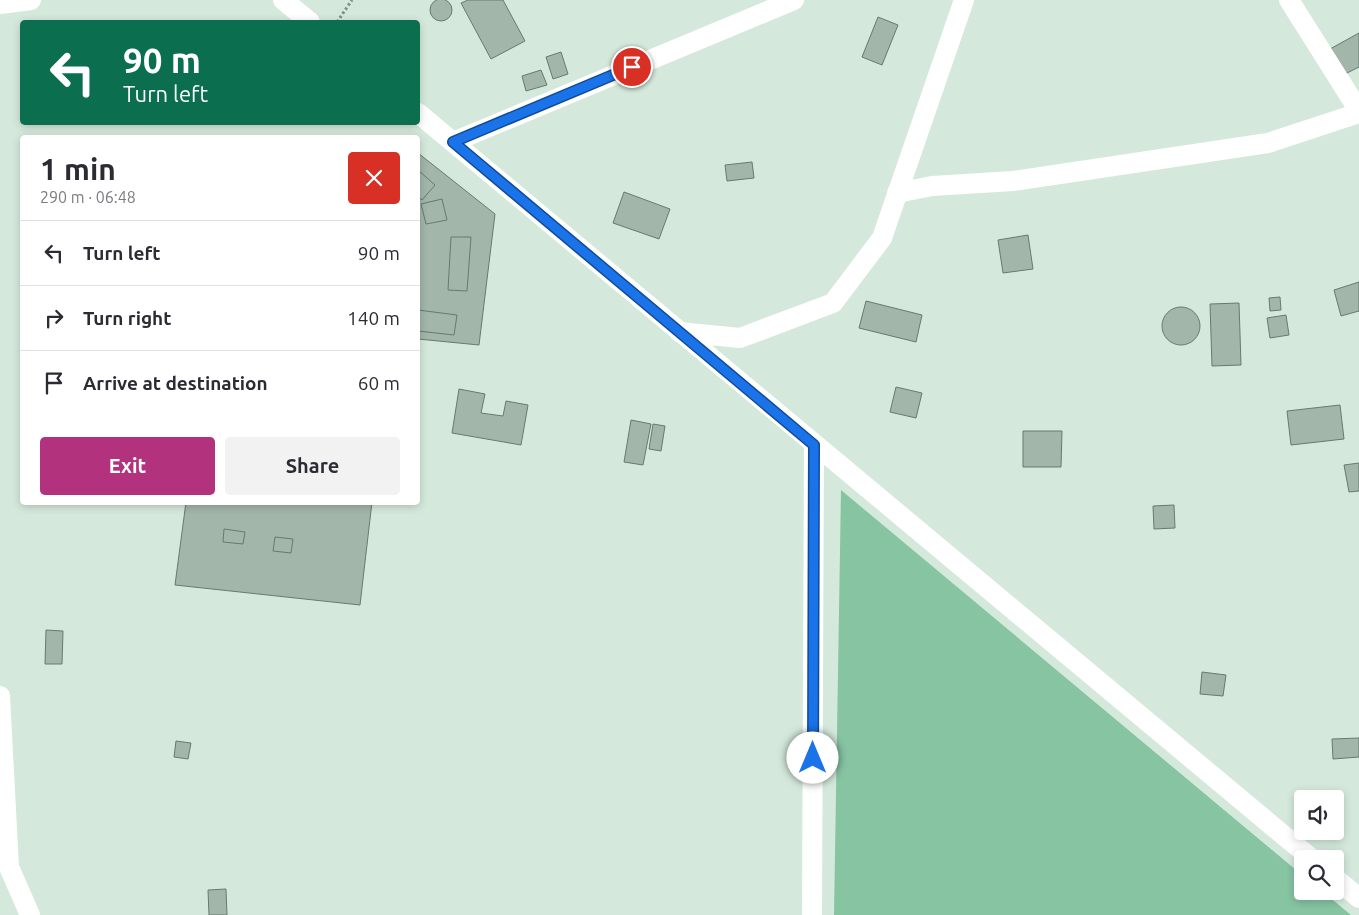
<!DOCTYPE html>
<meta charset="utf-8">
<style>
:root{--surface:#fff;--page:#f2f2f3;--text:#2b2b33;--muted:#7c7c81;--line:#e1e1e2;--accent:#b2327e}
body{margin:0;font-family:Ubuntu,sans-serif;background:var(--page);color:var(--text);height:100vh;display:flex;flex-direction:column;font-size:19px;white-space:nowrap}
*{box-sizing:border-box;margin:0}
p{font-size:16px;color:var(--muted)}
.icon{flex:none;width:28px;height:28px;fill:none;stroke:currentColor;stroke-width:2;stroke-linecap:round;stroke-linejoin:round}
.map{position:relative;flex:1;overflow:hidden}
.drawer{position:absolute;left:20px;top:135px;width:400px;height:370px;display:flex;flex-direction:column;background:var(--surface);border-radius:5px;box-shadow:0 2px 8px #0003}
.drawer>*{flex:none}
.banner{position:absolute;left:20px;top:20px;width:400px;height:105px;border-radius:5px;box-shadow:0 2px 8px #0003;background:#0b6e4f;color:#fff;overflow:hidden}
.controls{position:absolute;left:1294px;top:790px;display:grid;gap:10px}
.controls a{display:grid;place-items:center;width:50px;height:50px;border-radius:5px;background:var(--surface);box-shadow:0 2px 8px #0003;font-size:25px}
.pin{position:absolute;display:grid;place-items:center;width:42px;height:42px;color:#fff;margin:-21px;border:2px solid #fff;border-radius:50%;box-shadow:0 1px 5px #0007}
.me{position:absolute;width:55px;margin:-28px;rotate:0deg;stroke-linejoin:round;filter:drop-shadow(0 0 4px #0008)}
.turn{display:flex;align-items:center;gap:18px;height:105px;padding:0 20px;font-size:22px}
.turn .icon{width:65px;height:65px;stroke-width:2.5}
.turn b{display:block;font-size:35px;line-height:42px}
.round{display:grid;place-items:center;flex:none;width:52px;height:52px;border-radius:5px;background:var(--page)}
.overview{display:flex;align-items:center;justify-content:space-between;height:85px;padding:0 20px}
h1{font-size:30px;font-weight:700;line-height:38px}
.cta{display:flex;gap:10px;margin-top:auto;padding:10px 20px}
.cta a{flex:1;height:58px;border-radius:5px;background:var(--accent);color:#fff;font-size:20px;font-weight:700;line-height:58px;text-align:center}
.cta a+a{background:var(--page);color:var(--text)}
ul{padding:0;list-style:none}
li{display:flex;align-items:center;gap:15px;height:65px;padding:0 20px;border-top:1px solid var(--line)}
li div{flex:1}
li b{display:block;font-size:19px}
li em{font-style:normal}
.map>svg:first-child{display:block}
</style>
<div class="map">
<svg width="1359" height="915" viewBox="0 0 1359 915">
<rect width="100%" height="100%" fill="#d4e9dc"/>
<path fill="#86c4a2" d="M841 490 1302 875V891H1322L1351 915H834Z"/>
<g fill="#a2b6aa" stroke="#677a6f">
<circle cx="441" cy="10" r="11"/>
<path d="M468 0H503L525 41 491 59 461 3Z"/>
<path d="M878 17 898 25 882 65 862 57Z"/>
<path d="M1359 33V67L1343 75 1330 49Z"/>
<path d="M561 52 568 74 553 79 546 57Z"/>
<path d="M541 70 547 85 526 91 522 76Z"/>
<path d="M418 153 495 214 479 345 418 339Z"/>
<path d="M752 162 754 178 727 181 725 165Z"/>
<path d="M418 170 435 185 422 200 418 196Z"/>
<path d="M624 192 670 209 659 239 613 223Z"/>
<path d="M442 199 447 220 426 224 421 204Z"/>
<path d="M1028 235 1033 269 1003 273 998 240Z"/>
<path d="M451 237H471L467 291 448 290Z"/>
<path d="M1359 282V311L1341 316 1334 290Z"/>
<path d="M1280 297 1281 310 1270 311 1269 298Z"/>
<path d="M866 301 922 315 916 342 859 328Z"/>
<path d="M1239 303 1241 365 1212 366 1210 304Z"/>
<circle cx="1181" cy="326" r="19"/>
<path d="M418 310 457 315 454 335 418 331Z"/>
<path d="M1286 315 1289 335 1270 338 1267 318Z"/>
<path d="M896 387 922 393 916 418 890 412Z"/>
<path d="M459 389 485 394 481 413 503 416 506 401 528 405 521 445 452 433Z"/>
<path d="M1340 405 1344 439 1291 445 1287 411Z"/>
<path d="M631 420 651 424 643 465 624 462Z"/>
<path d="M653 424 665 426 661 451 649 449Z"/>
<path d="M1023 431H1062L1061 467H1023Z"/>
<path d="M1359 463V491L1349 492 1344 465Z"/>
<path d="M186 502H372L360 605 175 585Z"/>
<path d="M1174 505 1175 528 1154 529 1153 506Z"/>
<path d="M224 529 245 532 243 544 223 542Z"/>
<path d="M275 537 293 539 291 553 273 551Z"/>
<path d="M46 630 63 631 62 664H45Z"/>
<path d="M1202 672 1226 675 1223 696 1200 694Z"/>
<path d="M1359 738V757L1333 759 1332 739Z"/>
<path d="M176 741 191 743 188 759 174 757Z"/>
<path d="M226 889 227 915H209L208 890Z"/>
</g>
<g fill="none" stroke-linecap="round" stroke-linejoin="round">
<path stroke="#808f86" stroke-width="3" stroke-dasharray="2.5 2.5" stroke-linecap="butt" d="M337 22 352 0"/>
<g stroke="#fff" stroke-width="20">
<path d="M283 0 310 22"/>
<path d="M1289 0 1359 111"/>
<path d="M0 4 31 0"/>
<path d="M418 113 1312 859"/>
<path d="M453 142 794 0"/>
<path d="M897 193 932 186 1013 181 1268 143 1359 113"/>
<path d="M679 332 740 338 833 303 882 238 964 0"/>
<path d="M0 696 9 867 30 915"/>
<path d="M1335 878 1359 898"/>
<path d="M812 915 814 445"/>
</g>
</g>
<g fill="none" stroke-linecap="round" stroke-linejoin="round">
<g stroke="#114b97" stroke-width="12">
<path id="route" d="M632 67 453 142 814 445 813 758"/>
</g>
<use href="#route" stroke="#1a73e8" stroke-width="9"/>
</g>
</svg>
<div class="controls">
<a><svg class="icon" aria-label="sound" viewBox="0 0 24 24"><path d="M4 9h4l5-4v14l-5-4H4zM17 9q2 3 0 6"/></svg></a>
<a><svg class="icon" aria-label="search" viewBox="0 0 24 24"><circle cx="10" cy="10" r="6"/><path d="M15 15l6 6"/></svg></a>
</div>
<div class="pin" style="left:632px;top:67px;background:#d93025"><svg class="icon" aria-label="arrive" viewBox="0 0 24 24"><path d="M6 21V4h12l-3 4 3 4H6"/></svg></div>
<svg class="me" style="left:813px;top:758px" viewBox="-20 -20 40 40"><circle r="19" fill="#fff"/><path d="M0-13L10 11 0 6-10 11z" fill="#1a73e8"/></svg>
<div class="banner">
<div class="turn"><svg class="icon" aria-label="left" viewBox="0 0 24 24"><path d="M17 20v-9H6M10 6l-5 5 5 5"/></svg><div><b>90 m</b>Turn left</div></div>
</div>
<section class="drawer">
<div class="overview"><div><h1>1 min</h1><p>290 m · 06:48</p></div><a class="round" style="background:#d93025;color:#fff"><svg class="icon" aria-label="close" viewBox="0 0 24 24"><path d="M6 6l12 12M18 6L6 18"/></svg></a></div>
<ul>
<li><svg class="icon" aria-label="left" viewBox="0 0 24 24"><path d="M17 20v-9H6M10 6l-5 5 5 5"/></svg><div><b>Turn left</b></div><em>90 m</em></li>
<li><svg class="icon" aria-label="right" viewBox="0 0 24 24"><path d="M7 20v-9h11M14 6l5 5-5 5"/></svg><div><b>Turn right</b></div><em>140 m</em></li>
<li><svg class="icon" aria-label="arrive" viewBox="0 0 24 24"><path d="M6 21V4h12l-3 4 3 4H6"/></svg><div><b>Arrive at destination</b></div><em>60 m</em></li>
</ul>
<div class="cta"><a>Exit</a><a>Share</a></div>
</section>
</div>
